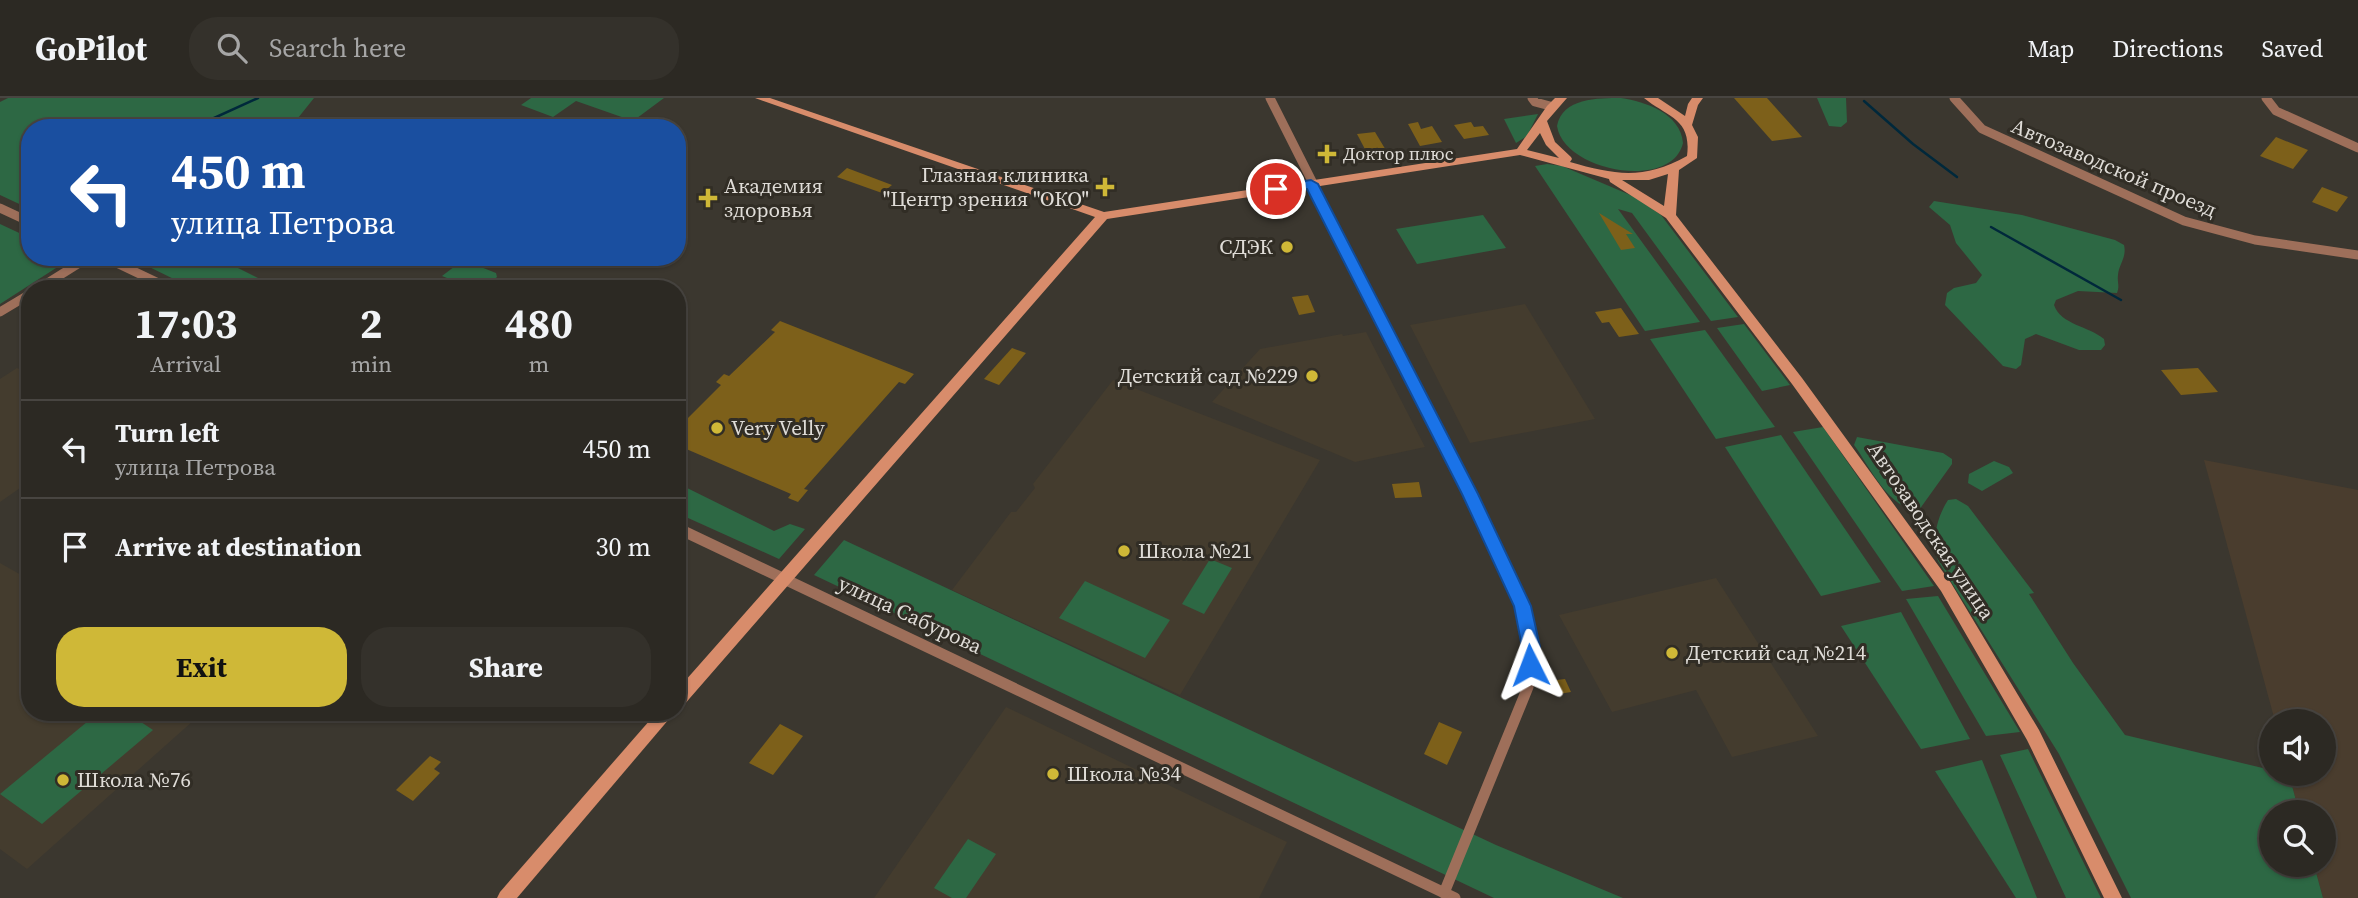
<!DOCTYPE html>
<meta charset="utf-8">
<style>
:root{--surface:#2c2923;--page:#34312b;--text:#f1f3f6;--muted:#a6a6a6;--line:#484541;--accent:#cfb837}
body{margin:0;font-family:"Source Serif 4",serif;background:var(--page);color:var(--text);height:100vh;display:flex;flex-direction:column;font-size:26px;white-space:nowrap}
*{box-sizing:border-box;margin:0}
p{font-size:23px;color:var(--muted)}
.icon{flex:none;width:38px;height:38px;fill:none;stroke:currentColor;stroke-width:2;stroke-linecap:round;stroke-linejoin:round}
.map{position:relative;flex:1;overflow:hidden}
.sheet{position:absolute;left:21px;top:182px;width:665px;height:441px;display:flex;flex-direction:column;background:var(--surface);border-radius:28px;box-shadow:0 2px 5px #0004,0 0 0 2px var(--line)}
.sheet>*{flex:none}
.banner{position:absolute;left:21px;top:21px;width:665px;height:147px;border-radius:28px;box-shadow:0 2px 5px #0004,0 0 0 2px var(--line);background:#1a4fa0;color:#fff;overflow:hidden}
.buttons{position:absolute;left:2259px;top:611px;display:grid;gap:14px}
.buttons a{display:grid;place-items:center;width:77px;height:77px;border-radius:50%;background:var(--surface);box-shadow:0 2px 5px #0004,0 0 0 2px var(--line);font-size:35px}
.pin{position:absolute;display:grid;place-items:center;width:60px;height:60px;color:#fff;margin:-30px;border:4px solid #fff;border-radius:50%;box-shadow:0 2px 7px #0007}
.me{position:absolute;width:77px;margin:-38px;rotate:357deg;stroke-linejoin:round;filter:drop-shadow(0 0 5px #0008)}
.turn{display:flex;align-items:center;gap:24px;height:147px;padding:0 35px;font-size:32px}
.turn .icon{width:91px;height:91px;stroke-width:2.5}
.turn b{display:block;font-size:49px;line-height:60px}
.eta{display:flex;justify-content:space-evenly;align-items:center;height:119px;text-align:center}
.eta b{font-size:42px;font-weight:700;line-height:49px}
.primary-button{display:flex;gap:14px;margin-top:auto;padding:14px 35px}
.primary-button a{flex:1;height:80px;border-radius:28px;background:var(--accent);color:#111;font-size:28px;font-weight:700;line-height:80px;text-align:center}
.primary-button a+a{background:var(--page);color:var(--text)}
ul{padding:0;list-style:none}
li{display:flex;align-items:center;gap:21px;height:98px;padding:0 35px;border-top:2px solid var(--line)}
li div{flex:1}
li b{display:block;font-size:26px}
li em{font-style:normal}
header{display:flex;align-items:center;gap:42px;box-sizing:border-box;height:98px;padding:0 35px;background:var(--surface);border-bottom:2px solid var(--line)}
header strong{font-size:33px}
nav{display:flex;gap:38px;margin-inline-start:auto;font-size:24px}
.search{width:490px;height:63px;background:var(--page);display:flex;align-items:center;gap:18px;box-sizing:border-box;padding:0 24px;border-radius:28px;color:var(--muted);font-size:26px}
.map>svg:first-child{display:block}
</style>
<header>
<strong>GoPilot</strong>
<div class="search"><svg class="icon" aria-label="search" viewBox="0 0 24 24"><circle cx="10" cy="10" r="6"/><path d="M15 15l6 6"/></svg>Search here</div>
<nav><a>Map</a><a>Directions</a><a>Saved</a></nav>
</header>
<div class="map">
<svg width="2358" height="800" viewBox="0 0 2358 800">
<rect width="100%" height="100%" fill="#3b372f"/>
<g fill="#443c2e">
<path d="M1525 206 1595 321 1470 345 1410 227Z"/>
<path d="M1366 234 1425 349 1355 364 1212 304 1260 251 1342 236 1343 238Z"/>
<path d="M17 270 30 276V383L0 404V281Z"/>
<path d="M1113 282 1320 362 1180 597 952 492 1011 414H1016L1035 390 1033 386Z"/>
<path d="M0 465 30 482 27 491 30 493V614H203L27 771 0 751Z"/>
<path d="M1716 480 1818 638 1732 659 1696 592 1612 614 1559 517Z"/>
<path d="M1006 609 1287 744 1259 800H874Z"/>
</g>
<path fill="#4a3d2e" d="M2204 362 2358 392V800H2323L2314 767 2324 766V714H2299L2289 676H2324V623H2275Z"/>
<g fill="#2d6844">
<path d="M8 0H314L290 30H277L267 25 249 30H30V111L0 97V4Z"/>
<path d="M531 0H664L633 23 576 3 553 19 521 7Z"/>
<path d="M1621 0C1646 4 1680 15 1683 45 1672 93 1564 74 1557 28 1562 0 1598 0 1621 0Z"/>
<path d="M1817 0H1846L1847 24 1841 29 1829 28Z"/>
<path d="M1538 16 1527 38 1516 45 1504 21Z"/>
<path d="M1547 66 1562 68 1635 99 1661 117 1738 219 1711 223 1632 115 1618 111 1700 224 1645 233 1535 68Z"/>
<path d="M1934 103 2022 117 2115 142 2124 147C2127 159 2119 166 2118 177 2117 185 2120 187 2117 195L2078 193 2056 202 2054 207C2061 227 2089 228 2104 241L2105 247 2101 252H2079L2036 236 2025 241 2021 267 2016 271 2003 268 1945 207 1947 195 1954 190 1976 185 1982 177 1956 145 1950 127 1929 109Z"/>
<path d="M1483 117 1506 150 1417 166 1396 131Z"/>
<path d="M0 126 30 140V159L70 161 0 206Z"/>
<path d="M129 159H216L280 191H194Z"/>
<path d="M463 162 496 175 497 179 483 191H474L442 178Z"/>
<path d="M1744 226 1790 287 1762 293 1717 230Z"/>
<path d="M1705 232 1775 329 1716 341 1650 241Z"/>
<path d="M1823 329 1934 488 1902 493 1793 334Z"/>
<path d="M1781 337 1881 484 1821 498 1725 349Z"/>
<path d="M1857 339 1943 355 1952 361V366L1919 412C1889 412 1870 369 1854 347Z"/>
<path d="M1994 363 2009 369 2013 375 1982 393 1968 385 1969 376Z"/>
<path d="M677 385 774 433 790 426 805 431 779 461 677 415Z"/>
<path d="M1956 401 1968 408 2034 495 2029 496 2073 565 2125 637 2271 672 2272 676H2289L2299 714H2272V766L2314 767 2323 800H2131L2059 656 1938 463C1931 443 1937 419 1948 402Z"/>
<path d="M844 442 1496 747 1623 800H1494L814 477Z"/>
<path d="M1210 461 1232 470 1204 516 1182 506Z"/>
<path d="M1085 483 1170 522 1145 560 1059 520Z"/>
<path d="M1938 498 2020 634 1986 638 1906 501Z"/>
<path d="M1901 514 1970 641 1921 651 1841 528Z"/>
<path d="M99 614H126L153 632 42 726 0 696Z"/>
<path d="M2028 651 2097 792 2101 800H2066L2000 657Z"/>
<path d="M1982 662 2037 800H2016L1935 673Z"/>
<path d="M968 741 996 756 966 800H952L934 790Z"/>
</g>
<g fill="none" stroke-linecap="round" stroke-linejoin="round">
<g stroke="#00283b" stroke-width="2.5">
<path d="M1864 3 1913 46 1957 79"/>
<path d="M192 30 258 0"/>
<path d="M1991 129 2121 202"/>
</g>
</g>
<g fill="#7d601a">
<path d="M1734 0H1767L1802 39 1772 43Z"/>
<path d="M1418 24 1421 31 1432 28 1442 44 1420 48 1408 26Z"/>
<path d="M1471 24 1474 29 1483 28 1489 37 1464 41 1454 27Z"/>
<path d="M1375 34 1387 54 1368 57 1357 36Z"/>
<path d="M2276 39 2308 52 2293 71 2260 58Z"/>
<path d="M847 70 892 87 882 95 837 79Z"/>
<path d="M2322 89 2348 99 2337 114 2312 104Z"/>
<path d="M1599 115 1633 136H1626L1635 150 1621 152Z"/>
<path d="M1308 197 1315 214 1299 217 1292 199Z"/>
<path d="M1621 210 1639 236 1619 239 1609 224 1602 225 1595 214Z"/>
<path d="M780 223 914 276 905 286 899 284 804 391 808 392 798 404 788 400 791 396 677 347V331L721 287 716 284 724 276 729 278 775 234 771 232Z"/>
<path d="M1012 250 1026 255 999 287 984 281Z"/>
<path d="M2198 270 2218 294 2181 297 2161 272Z"/>
<path d="M1419 384 1422 399 1395 400 1392 386Z"/>
<path d="M1565 581 1571 594 1553 597 1548 583Z"/>
<path d="M1439 624 1462 634 1447 667 1424 656Z"/>
<path d="M780 626 803 638 773 677 749 665Z"/>
<path d="M430 658 441 664 434 671 440 675 413 703 396 692Z"/>
</g>
<g fill="none" stroke-linecap="round" stroke-linejoin="round">
<g stroke="#9e6f5a" stroke-width="9">
<path d="M1270 0 1446 349"/>
<path d="M1532 0 1535 4 1550 8"/>
<path d="M1954 0 1982 31 2184 123 2255 142 2358 157"/>
<path d="M2266 0 2276 13 2358 50"/>
<path d="M0 110 30 124"/>
<path d="M104 159 171 191"/>
<path d="M38 191 89 159"/>
<path d="M0 214 30 196"/>
</g>
<g stroke="#9e6f5a" stroke-width="11">
<path d="M677 430 1455 800"/>
<path d="M1444 795 1528 589 1531 549 1523 508 1445 348"/>
</g>
<g fill="#d88c6b" fill-rule="evenodd">
<path d="M755 0H770L1104 114 1517 51 1547 8 1555 0H1567L1547 23 1555 44 1571 59 1572 61 1570 64C1615 77 1644 82 1687 58 1692 20 1667 19 1644 0H1658L1685 18 1688 6 1692 0H1703L1698 7 1692 27 1698 39 1697 60 1679 72 1676 117 1802 280 1951 485 2039 632 2122 800H2104L2027 642 1941 493 1792 286 1666 120 1610 84 1609 81 1520 57 1107 121 683 608 677 610V592L1095 119ZM1540 35 1546 47 1559 60 1527 52ZM1668 76 1664 108 1622 82H1649Z"/>
<path d="M657 614H675L517 800H497L500 794Z"/>
</g>
</g>
<path fill="#1a73e8" stroke="#114b97" stroke-width="2" d="M1311 82 1318 86 1478 396 1531 508 1540 549 1536 573 1530 575 1523 573 1521 567 1522 549 1514 508 1462 396 1307 91 1276 95 1269 91 1276 87Z"/>
<g fill="#cfb837" stroke="#312d25" stroke-width="2.5">
<path d="M1323.5 45.5h7v7h7v7h-7v7h-7v-7h-7v-7h7z"/>
<path d="M1101.5 78.5h7v7h7v7h-7v7h-7v-7h-7v-7h7z"/>
<path d="M704.5 89.5h7v7h7v7h-7v7h-7v-7h-7v-7h7z"/>
<circle cx="1287" cy="149" r="7"/>
<circle cx="1312" cy="278" r="7"/>
<circle cx="717" cy="330" r="7"/>
<circle cx="1124" cy="453" r="7"/>
<circle cx="1672" cy="555" r="7"/>
<circle cx="1053" cy="676" r="7"/>
<circle cx="63" cy="682" r="7"/>
</g>
<g text-anchor="middle" stroke-width="6" stroke-linejoin="round" paint-order="stroke">
<g font-size="18" fill="#dfdcd7" stroke="#312d25" text-anchor="start">
<text x="1343" y="62">Доктор плюс</text>
</g>
<g font-size="21" fill="#dfdcd7" stroke="#312d25">
<text transform="translate(2114 70) rotate(23)" y="7">Автозаводской проезд</text>
<text transform="translate(1931 433) rotate(56)" y="7">Автозаводская улица</text>
<text transform="translate(910 517) rotate(25)" y="7">улица Сабурова</text>
</g>
<g font-size="21" fill="#dfdcd7" stroke="#312d25" text-anchor="start">
<text x="1089" y="84" text-anchor="end">Глазная клиника<tspan x="1089" dy="24">"Центр зрения "ОКО"</tspan></text>
<text x="724" y="95">Академия<tspan x="724" dy="24">здоровья</tspan></text>
<text x="1273" y="156" text-anchor="end">СДЭК</text>
<text x="1298" y="285" text-anchor="end">Детский сад №229</text>
<text x="731" y="337">Very Velly</text>
<text x="1138" y="460">Школа №21</text>
<text x="1686" y="562">Детский сад №214</text>
<text x="1067" y="683">Школа №34</text>
<text x="77" y="689">Школа №76</text>
</g>
</g>
</svg>
<div class="buttons">
<a><svg class="icon" aria-label="sound" viewBox="0 0 24 24"><path d="M4 9h4l5-4v14l-5-4H4zM17 9q2 3 0 6"/></svg></a>
<a><svg class="icon" aria-label="search" viewBox="0 0 24 24"><circle cx="10" cy="10" r="6"/><path d="M15 15l6 6"/></svg></a>
</div>
<div class="pin" style="left:1276px;top:91px;background:#d93025"><svg class="icon" aria-label="arrive" viewBox="0 0 24 24"><path d="M6 21V4h12l-3 4 3 4H6"/></svg></div>
<svg class="me" style="left:1530px;top:567px" viewBox="-20 -20 40 40"><path d="M0-17L14 15 0 8-14 15z" fill="#1a73e8" stroke="#fff" stroke-width="4"/></svg>
<div class="banner">
<div class="turn"><svg class="icon" aria-label="left" viewBox="0 0 24 24"><path d="M17 20v-9H6M10 6l-5 5 5 5"/></svg><div><b>450 m</b>улица Петрова</div></div>
</div>
<section class="sheet">
<div class="eta">
<div><b>17:03</b><p>Arrival</p></div>
<div><b>2</b><p>min</p></div>
<div><b>480</b><p>m</p></div>
</div>
<ul>
<li><svg class="icon" aria-label="left" viewBox="0 0 24 24"><path d="M17 20v-9H6M10 6l-5 5 5 5"/></svg><div><b>Turn left</b><p>улица Петрова</p></div><em>450 m</em></li>
<li><svg class="icon" aria-label="arrive" viewBox="0 0 24 24"><path d="M6 21V4h12l-3 4 3 4H6"/></svg><div><b>Arrive at destination</b></div><em>30 m</em></li>
</ul>
<div class="primary-button"><a>Exit</a><a>Share</a></div>
</section>
</div>
